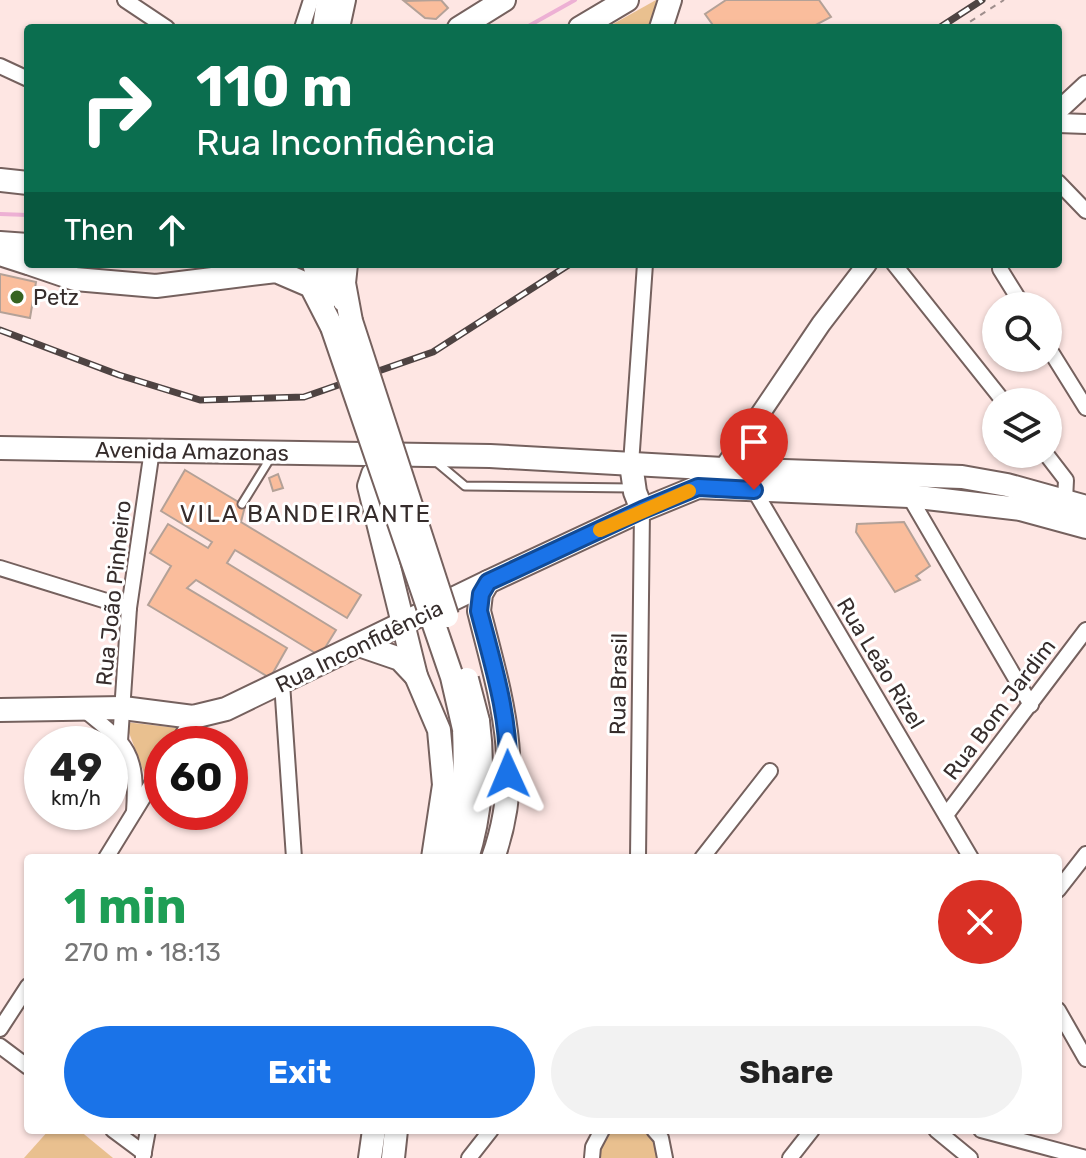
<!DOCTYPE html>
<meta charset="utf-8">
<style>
:root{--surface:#fff;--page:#f2f2f2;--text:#222;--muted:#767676;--accent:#1a73e8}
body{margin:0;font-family:Rubik,sans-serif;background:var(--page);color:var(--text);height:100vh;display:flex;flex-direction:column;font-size:30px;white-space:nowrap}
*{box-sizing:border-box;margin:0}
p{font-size:26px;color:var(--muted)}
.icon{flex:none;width:44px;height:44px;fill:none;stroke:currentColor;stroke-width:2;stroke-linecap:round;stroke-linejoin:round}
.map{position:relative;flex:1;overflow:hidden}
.panel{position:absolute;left:24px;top:854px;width:1038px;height:280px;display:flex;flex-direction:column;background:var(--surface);border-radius:8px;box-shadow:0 2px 6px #0004}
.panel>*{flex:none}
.hud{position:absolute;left:24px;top:24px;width:1038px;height:244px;border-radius:8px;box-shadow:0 2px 6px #0004;background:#0b6e4f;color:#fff;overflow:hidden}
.tools{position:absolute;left:982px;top:292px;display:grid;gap:16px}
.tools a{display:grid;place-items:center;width:80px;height:80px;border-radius:50%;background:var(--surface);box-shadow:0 2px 6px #0004;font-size:40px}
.speed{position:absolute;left:24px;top:726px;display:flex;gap:16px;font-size:40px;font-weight:700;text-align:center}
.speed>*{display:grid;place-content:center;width:104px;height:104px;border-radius:50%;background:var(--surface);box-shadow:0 2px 6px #0004;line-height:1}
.speed small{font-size:20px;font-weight:400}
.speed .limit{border:12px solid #d22;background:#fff;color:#111}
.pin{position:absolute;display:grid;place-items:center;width:68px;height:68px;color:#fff;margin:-82px -34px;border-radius:50% 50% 50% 0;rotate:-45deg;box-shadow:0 0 8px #0007}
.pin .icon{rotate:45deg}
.me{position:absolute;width:88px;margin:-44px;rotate:359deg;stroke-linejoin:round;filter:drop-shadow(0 0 6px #0008)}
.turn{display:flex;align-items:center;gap:28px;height:168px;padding:0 40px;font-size:36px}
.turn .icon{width:104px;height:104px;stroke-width:2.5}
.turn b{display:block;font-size:56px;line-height:68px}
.then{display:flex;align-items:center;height:76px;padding:0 40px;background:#0003;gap:16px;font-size:30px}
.round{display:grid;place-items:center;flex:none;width:84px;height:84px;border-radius:42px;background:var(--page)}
.overview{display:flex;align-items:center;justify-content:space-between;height:136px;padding:0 40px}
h1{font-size:48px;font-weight:700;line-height:60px;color:#1e9e55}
.action{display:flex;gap:16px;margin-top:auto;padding:16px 40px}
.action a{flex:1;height:92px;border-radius:48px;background:var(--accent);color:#fff;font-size:32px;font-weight:700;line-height:92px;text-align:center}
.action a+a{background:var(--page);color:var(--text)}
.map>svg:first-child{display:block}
</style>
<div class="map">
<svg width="1086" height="1158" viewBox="0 0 1086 1158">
<rect width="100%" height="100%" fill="#fee6e3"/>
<g fill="#e9c08f">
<path d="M656 0 654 28H606Z"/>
<path d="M125 722 177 728 167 744H162V752L146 778Z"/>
<path d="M49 1130H79L113 1158H24Z"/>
<path d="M610 1130H648L657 1140 661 1158H597L602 1137Z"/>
</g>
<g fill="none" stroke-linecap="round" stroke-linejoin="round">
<g stroke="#edb0d4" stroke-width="4">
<path d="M525 28 575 0"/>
<path d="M0 214 28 215"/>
</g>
</g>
<g fill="#fabd9c" stroke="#b4a197" stroke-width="2">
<path d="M441 0 448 8 436 19 425 18 404 1Z"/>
<path d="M726 0H819L831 17 810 28H715L705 14Z"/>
<path d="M0 274 36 282 30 318 0 312Z"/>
<path d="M185 470 245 506 241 522 361 595 347 618 235 550 227 563 336 630 320 656 196 580 187 588 287 648 270 678 148 605 171 566 150 553 168 524 208 548 212 542 161 511Z"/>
<path d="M278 474 283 488 273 491 269 478Z"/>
<path d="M904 522 930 566 916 576 920 580 895 592 856 532 857 524Z"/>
</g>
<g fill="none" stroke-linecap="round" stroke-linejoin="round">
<g stroke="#75615e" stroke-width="11">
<g id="service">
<path d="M434 460 465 486 632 488"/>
<path d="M242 504 271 457"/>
</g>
</g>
<g stroke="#75615e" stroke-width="18">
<g id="minor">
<path d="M125 0 167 28"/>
<path d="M302 28 311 0"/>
<path d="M0 66 28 79"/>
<path d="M1058 182 1086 211"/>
<path d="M894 264 1004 402"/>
<path d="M1000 269 1023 306"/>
<path d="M1048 347 1086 408"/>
<path d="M1046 454 1066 480 1065 500"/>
<path d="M631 464 645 264"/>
<path d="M754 490 971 858"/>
<path d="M909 496 1031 705"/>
<path d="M0 568 129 608"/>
<path d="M282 683 294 858"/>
<path d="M83 709C128 745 138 753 134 812"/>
<path d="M120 741 129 608 152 450"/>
<path d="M177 744 193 717"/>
<path d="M946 815 1086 630"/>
<path d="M106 858 162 767"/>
<path d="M638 858 642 510"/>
<path d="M702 858 770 771"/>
<path d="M1058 890 1086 854"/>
<path d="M1058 1010 1086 1059"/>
<path d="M0 1029 28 986"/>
<path d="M0 1046 28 1067"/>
<path d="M113 1130 144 1153"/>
<path d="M654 1130 661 1138 665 1158"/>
<path d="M936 1130 970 1158"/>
<path d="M981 1130 1086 1158"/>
<path d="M143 1157 148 1130"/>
<path d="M469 1158 491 1130"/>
<path d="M592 1158 593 1147 602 1130"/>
<path d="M790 1158 812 1130"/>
</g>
</g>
<g stroke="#75615e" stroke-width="22">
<g id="tertiary">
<path d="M1058 111 1086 85"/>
<path d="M1058 123 1086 124"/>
<path d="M723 469 821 324 867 264"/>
</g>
</g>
<g stroke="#75615e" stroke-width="24">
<g id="secondary">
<path d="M323 28 327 0"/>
<path d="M339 28 345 0"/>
<path d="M313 264 325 302"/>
<path d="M329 264 343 301"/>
</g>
</g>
<g stroke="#75615e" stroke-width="26">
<g id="primary">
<path d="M459 28 504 0"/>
<path d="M580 28 627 0"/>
<path d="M661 28 670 0"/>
<path d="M0 180 28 183"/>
<path d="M0 243 28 245"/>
<path d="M0 254 28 263"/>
<path d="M31 264 75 279 156 286 276 271 311 286 332 327"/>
<path d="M346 264 344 283 351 321"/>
<path d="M0 448 490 456 723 469 962 477 1007 485 1086 507"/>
<path d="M397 464 373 474 369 486 416 676 439 730 444 785 433 858"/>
<path d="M631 464 635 492 642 510"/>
<path d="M488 582 481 594 479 611C501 698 525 769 493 858"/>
<path d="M362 646 400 659 416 676"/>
<path d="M0 710 123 708 193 717 226 709 488 582 642 510 698 487 909 496 1020 509 1086 527"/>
<path d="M450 858C464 814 466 774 464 729"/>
<path d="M467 858C481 815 484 766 478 721"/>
<path d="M370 1158 374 1130"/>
<path d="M393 1158 396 1130"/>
</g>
</g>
<path stroke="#9f8e8c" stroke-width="2" stroke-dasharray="6 6" stroke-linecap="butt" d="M960 28 1004 0"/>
<use href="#service" stroke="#fff" stroke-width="7"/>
<use href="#minor" stroke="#fff" stroke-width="14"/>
<use href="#tertiary" stroke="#fff" stroke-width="18"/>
<use href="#secondary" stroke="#fff" stroke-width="20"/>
<use href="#primary" stroke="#fff" stroke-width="22"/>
<g stroke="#4e4342" stroke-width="7">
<g id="rail">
<path d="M939 28 982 0"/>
<path d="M0 330 119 375 200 400 304 397 433 352 570 264"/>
</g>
</g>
<use href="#rail" stroke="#fff" stroke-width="4" stroke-dasharray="12" stroke-linecap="butt"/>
<g stroke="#75615e" stroke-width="26" stroke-linecap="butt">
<g id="primary-bridge">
<path d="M351 321 447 616"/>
<path d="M332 327 452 677 464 729"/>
<path d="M467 679 478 721"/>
</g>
</g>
<use href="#primary-bridge" stroke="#fff" stroke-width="22"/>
</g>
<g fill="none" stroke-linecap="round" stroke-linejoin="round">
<g stroke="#114b97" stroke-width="20">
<path id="route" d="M508 774C510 718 493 665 479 611L481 594 488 582 642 510 698 487 754 490"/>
</g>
<use href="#route" stroke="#1a73e8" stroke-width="14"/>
<path stroke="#f59e0b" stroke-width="14" d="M600 530 689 491"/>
</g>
<circle fill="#366321" stroke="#fff" stroke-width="3" cx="17" cy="297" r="8"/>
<g text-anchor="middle" stroke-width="6" stroke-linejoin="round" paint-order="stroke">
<g font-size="22" fill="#362d2c" stroke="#fff" text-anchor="start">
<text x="33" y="305">Petz</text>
</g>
<g font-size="22" fill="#362d2c" stroke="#fff">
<text transform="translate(192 451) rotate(1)" y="8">Avenida Amazonas</text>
<text transform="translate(113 593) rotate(-84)" y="8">Rua João Pinheiro</text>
<text transform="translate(359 646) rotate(-26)" y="8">Rua Inconfidência</text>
<text transform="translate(881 663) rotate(59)" y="8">Rua Leão Rizel</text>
<text transform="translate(618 684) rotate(-89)" y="8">Rua Brasil</text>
<text transform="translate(999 709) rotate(-53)" y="8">Rua Bom Jardim</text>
</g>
<g font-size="24" letter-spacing="2" fill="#362d2c" stroke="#fff">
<text x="306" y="522">VILA BANDEIRANTE</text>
</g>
</g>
</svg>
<div class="tools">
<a><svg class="icon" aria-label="search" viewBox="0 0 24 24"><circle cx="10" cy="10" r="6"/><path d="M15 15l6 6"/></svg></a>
<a><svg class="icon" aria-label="layers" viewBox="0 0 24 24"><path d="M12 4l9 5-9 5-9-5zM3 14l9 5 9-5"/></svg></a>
</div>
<div class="speed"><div>49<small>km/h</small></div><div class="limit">60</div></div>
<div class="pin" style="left:754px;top:490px;background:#d93025"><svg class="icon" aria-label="arrive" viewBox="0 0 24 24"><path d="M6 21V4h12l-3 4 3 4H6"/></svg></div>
<svg class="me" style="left:508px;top:774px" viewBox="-20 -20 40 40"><path d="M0-17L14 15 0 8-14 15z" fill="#1a73e8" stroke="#fff" stroke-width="4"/></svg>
<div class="hud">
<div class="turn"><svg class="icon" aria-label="right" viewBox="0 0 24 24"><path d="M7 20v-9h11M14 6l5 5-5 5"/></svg><div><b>110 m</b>Rua Inconfidência</div></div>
<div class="then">Then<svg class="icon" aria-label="ahead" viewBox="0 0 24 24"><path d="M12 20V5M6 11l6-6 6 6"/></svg></div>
</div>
<section class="panel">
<div class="overview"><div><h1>1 min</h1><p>270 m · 18:13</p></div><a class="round" style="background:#d93025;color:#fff"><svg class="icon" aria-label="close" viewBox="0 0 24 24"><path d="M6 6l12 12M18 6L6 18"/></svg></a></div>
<div class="action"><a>Exit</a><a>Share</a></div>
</section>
</div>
